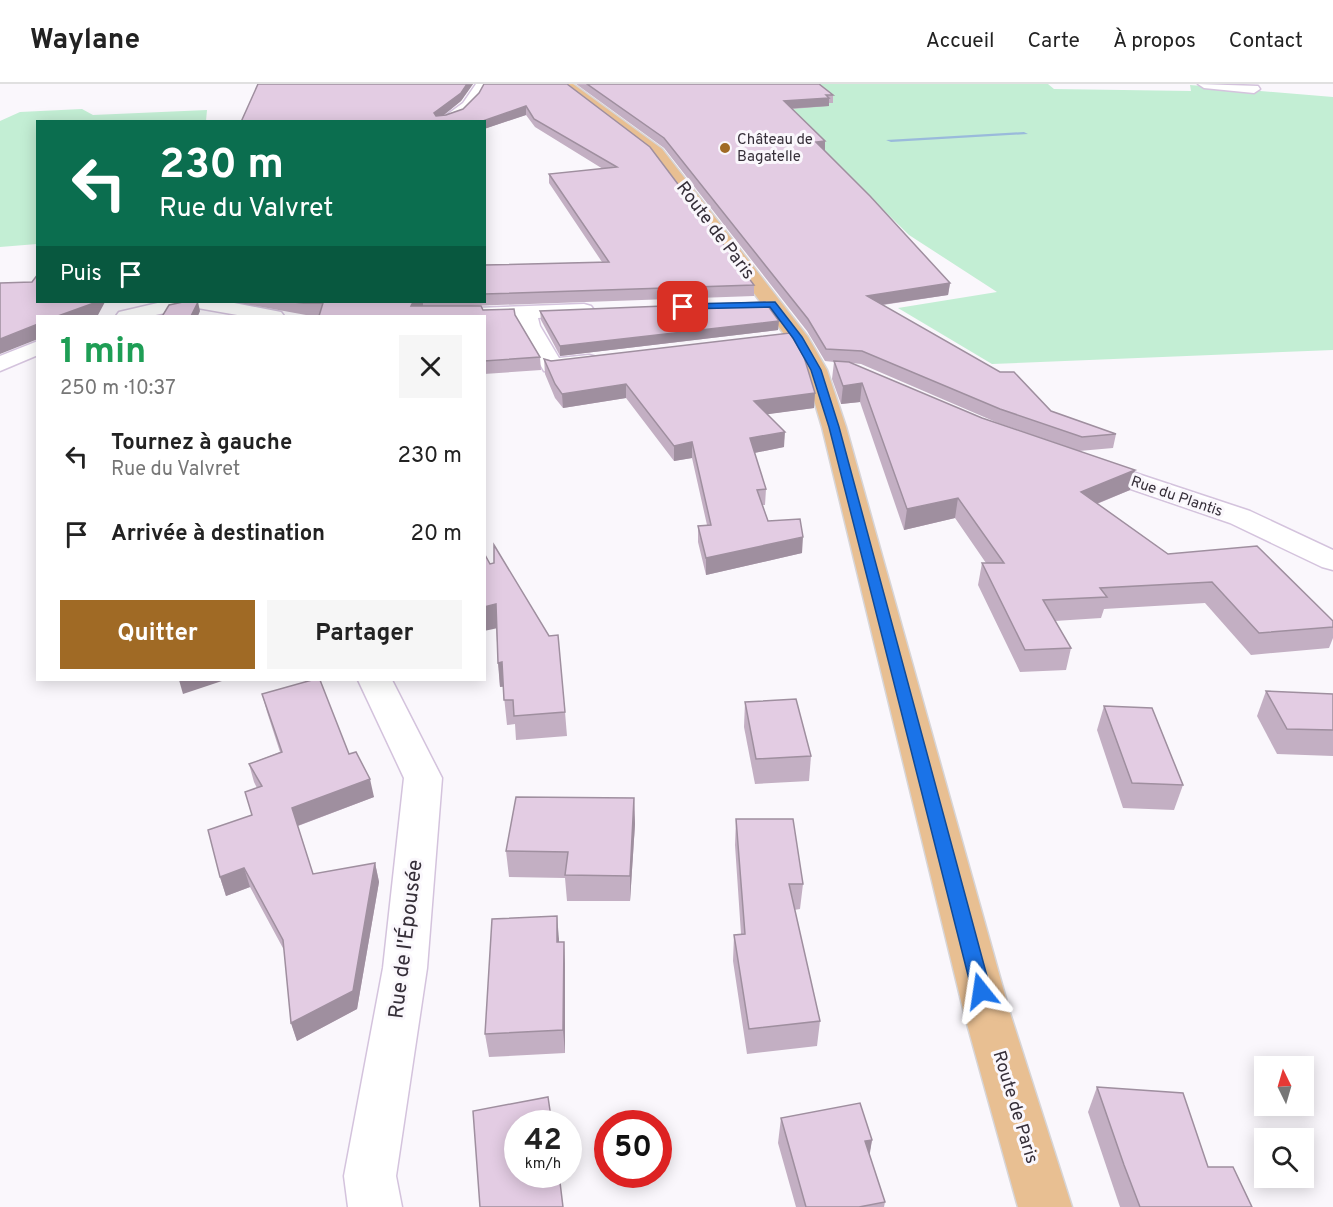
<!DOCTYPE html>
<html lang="fr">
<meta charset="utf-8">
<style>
:root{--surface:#fff;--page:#f6f6f6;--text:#222;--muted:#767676;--line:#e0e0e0;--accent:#a06a25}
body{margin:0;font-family:Overpass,sans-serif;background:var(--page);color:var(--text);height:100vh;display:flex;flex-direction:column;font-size:22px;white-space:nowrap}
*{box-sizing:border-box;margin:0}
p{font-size:20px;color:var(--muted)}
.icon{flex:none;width:33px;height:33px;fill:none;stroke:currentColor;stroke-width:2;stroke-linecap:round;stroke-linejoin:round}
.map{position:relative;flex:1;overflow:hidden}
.details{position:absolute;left:36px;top:231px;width:450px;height:366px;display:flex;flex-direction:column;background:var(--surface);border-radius:0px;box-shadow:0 3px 15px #0003}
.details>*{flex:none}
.top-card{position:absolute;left:36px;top:36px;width:450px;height:183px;border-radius:0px;box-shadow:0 3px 15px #0003;background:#0b6e4f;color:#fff;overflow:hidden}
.needle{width:39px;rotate:355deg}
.controls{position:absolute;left:1254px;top:972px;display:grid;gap:12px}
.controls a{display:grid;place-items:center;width:60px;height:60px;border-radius:0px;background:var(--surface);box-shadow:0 3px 15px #0003;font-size:30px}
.speed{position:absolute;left:504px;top:1026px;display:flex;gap:12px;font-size:30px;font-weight:700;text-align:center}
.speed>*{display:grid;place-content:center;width:78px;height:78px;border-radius:50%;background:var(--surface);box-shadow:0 3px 15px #0003;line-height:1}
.speed small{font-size:15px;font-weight:400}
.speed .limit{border:9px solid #d22;background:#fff;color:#111}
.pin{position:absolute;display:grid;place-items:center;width:51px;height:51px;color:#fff;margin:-26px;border-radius:12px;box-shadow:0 3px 9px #0006}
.me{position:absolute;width:66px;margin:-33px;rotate:345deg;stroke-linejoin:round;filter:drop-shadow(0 0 4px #0008)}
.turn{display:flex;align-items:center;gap:21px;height:126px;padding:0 24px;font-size:27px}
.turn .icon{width:78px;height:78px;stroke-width:2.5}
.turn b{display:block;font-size:42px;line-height:51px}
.then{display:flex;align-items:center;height:57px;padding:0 24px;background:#0003;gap:12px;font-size:22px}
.round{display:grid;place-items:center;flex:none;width:63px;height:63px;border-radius:0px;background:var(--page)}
.head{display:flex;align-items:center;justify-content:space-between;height:102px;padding:0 24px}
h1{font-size:36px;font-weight:700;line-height:45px;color:#1e9e55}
.action{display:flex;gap:12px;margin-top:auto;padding:12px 24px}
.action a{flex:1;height:69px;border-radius:0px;background:var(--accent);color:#fff;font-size:24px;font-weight:700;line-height:69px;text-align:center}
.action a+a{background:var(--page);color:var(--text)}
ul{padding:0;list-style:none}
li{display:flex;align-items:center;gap:18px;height:78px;padding:0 24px}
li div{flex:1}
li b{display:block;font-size:22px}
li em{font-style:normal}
header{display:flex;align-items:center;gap:36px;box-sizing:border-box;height:84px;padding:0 30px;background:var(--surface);border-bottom:2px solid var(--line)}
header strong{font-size:28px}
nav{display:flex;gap:33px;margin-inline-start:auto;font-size:21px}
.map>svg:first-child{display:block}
</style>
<header>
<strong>Waylane</strong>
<nav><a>Accueil</a><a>Carte</a><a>À propos</a><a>Contact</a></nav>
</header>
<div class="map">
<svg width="1333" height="1123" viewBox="0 0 1333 1123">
<rect width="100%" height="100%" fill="#faf7fc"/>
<g fill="#c3eed4">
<path d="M755 0H1048L1054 5 1191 7 1190 1 1333 13V266L992 280 898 224 997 208 909 151Z"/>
<path d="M82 25 93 31 207 26 206 37 38 38 37 160 0 163V37L20 28Z"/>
</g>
<path fill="#9abadb" d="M1024 48 1028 50 891 58 886 56Z"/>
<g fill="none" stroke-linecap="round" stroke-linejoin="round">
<g stroke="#d4c3dd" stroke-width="3">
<g id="minor">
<path d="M476 0H488C474 23 467 38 437 38L463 19Z"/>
<path d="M1198 0 1258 2 1260 5 1254 9 1204 4Z"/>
<path d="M162 218H229L281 228 284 232H243L192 223 151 232H116L119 228Z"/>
<path d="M584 220 591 222 594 226 591 230 538 234 540 242 559 274 589 271 597 273 600 278 597 283C581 287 560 291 544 287L541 282 518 242 517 235 484 236V232H414L417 228 424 226Z"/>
<path d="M38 257V271L0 287V272Z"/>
<path d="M1090 374 1250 427 1333 466V486L1322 483 1230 439 1081 388 1077 382 1081 376Z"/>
<path d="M358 596H392L442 694 427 884 396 1092 402 1123H348L344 1092 383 884 404 694Z"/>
</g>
</g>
<g stroke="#d7d5d7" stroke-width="3">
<path id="major" d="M559 0H573L662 65 808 253 827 286 846 343 1010 929 1072 1123H1018L964 929 822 343 805 286 787 254 652 71Z"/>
</g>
<use href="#minor" fill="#fff" fill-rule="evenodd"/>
<use href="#major" fill="#e8bf92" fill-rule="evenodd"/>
</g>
<g fill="#c3afc3">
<path d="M258 0H473L461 17 444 31 463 25 479 9 484 0H567L650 63 754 201V212L471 222H481L483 226 514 225 515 231 540 273 541 286 484 290V232H319L320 231H306L234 218H484V181L602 178 549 99V90L603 85 535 43 526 31 484 45V38H241Z"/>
<path d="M576 0H819L833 11V19H829V22L792 25 825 57 824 66 950 199 948 211 883 221 1051 327 1116 350 1113 364 1079 367 998 339 861 280 852 279 1130 406 1097 420 1168 470 1333 537V554L1329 564 1251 571 1205 519 1104 525 1101 534 1055 537 1071 564 1066 586 1020 588 978 501 982 479H986L955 434 904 446 860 318 841 320 832 295 834 278 825 277 807 247 664 64Z"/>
<path d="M540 227 778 246 560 272 541 236Z"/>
<path d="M544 275 814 324 767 330 784 363 754 369 766 405 765 421H762L768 437 802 469 706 491 698 458V442L707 441 692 374 674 377 626 314 563 324 555 314 545 290Z"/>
<path d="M484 469 565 628 567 652 516 656 515 640 507 641 503 603H500L496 544Z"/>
<path d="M1266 607 1333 610V672L1277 670 1257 632Z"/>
<path d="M262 610 349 670 374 713 298 742 313 790 375 779 379 798 357 925 297 957 291 939 284 866 250 803 226 812 220 793 252 732 245 708 257 704 254 698 249 680 280 668 267 628Z"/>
<path d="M745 618 811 672 809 697 755 700 744 643Z"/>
<path d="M1104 622 1183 701 1174 726 1123 724 1097 646Z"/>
<path d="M634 714 635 740 630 817H567L565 794 509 793 506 767Z"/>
<path d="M736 735 803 800 800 825 794 826 820 937 817 962 747 970 733 877 734 851 741 850 735 761Z"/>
<path d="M559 858H564L565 881V969L489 973 485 950Z"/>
<path d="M1097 1003 1208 1083 1252 1123H1120L1088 1028Z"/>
<path d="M781 1034 872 1056 869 1071 885 1118 884 1123H796L778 1059Z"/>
</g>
<g fill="#9f8f9f">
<path d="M467 0H473L461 17 435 38 434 29Z"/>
<path d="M829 14V22L783 25 784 17Z"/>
<path d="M526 22V31L484 45V38H480Z"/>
<path d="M825 57V66L815 67 816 58Z"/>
<path d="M950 199 948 211 866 223 867 212Z"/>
<path d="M95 218H105L98 231 94 232H58Z"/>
<path d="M198 218 200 227 198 232H191Z"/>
<path d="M413 218H423V224L411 222Z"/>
<path d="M779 237 778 246 560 272V262Z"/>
<path d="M38 240V255L0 270V255Z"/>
<path d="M862 299 860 318 841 320 843 302Z"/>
<path d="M626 300V314L563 324 562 310Z"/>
<path d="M815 309 814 324 754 332V317Z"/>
<path d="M785 348 784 363 749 370 750 354Z"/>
<path d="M692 358V374L674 377V362Z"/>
<path d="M1135 386 1130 406 1076 428 1081 408Z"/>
<path d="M958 414 955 434 904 446 907 425Z"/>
<path d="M803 453 802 469 706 491V474Z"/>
<path d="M496 520 498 544 484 547V523Z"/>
<path d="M502 578 505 602 500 603 498 579Z"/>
<path d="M179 596H225L183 610Z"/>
<path d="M370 695 374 713 297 742 292 724Z"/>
<path d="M634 714 635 740 630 817V792Z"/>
<path d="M375 779 379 798 357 925 297 957 291 939Z"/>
<path d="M244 784 250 803 226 812 220 793Z"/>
<path d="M557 832 559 855V881L557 858Z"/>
<path d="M564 858 565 881V969L563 946Z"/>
<path d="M872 1056 868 1081 865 1057Z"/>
</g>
<g fill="#e3cce3" stroke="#9f8f9f" stroke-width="1.5">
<path d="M258 0H467L461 9 434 29 436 32 446 31 463 25 479 9 484 0H567L650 63 754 201 484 210V181L609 178 549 90 617 83 534 35 526 22 480 38H241Z"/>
<path d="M587 0H819L833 11H826L829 14 784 17 825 57 816 58 870 112 950 199 867 212 1000 288H1014L1051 327 1116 350 1082 353 1000 325 862 267 826 265 808 235 664 54Z"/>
<path d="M38 190V218H95L94 219 58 232H38V240L0 255V199L32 198Z"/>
<path d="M183 218H198L191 232H161L163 231 169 221Z"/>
<path d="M293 218H413L411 222H481L483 226 514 225 515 231 540 273 484 277V232H319L323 219H303Z"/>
<path d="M765 218 779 237 560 262 540 227Z"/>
<path d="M790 249 804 273 815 309 754 317 785 348 750 354 766 405 757 406 768 437 800 435 803 453 706 474 698 442 711 441 692 358 674 362 626 300 562 310 555 300 544 275 551 277Z"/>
<path d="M834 277 849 278 982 334 1135 386 1081 408 1168 470 1257 462 1333 537V543L1259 549 1212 498 1100 504 1107 513 1043 516 1071 564 1025 566 982 479H1004L958 414 907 425 862 299 843 302Z"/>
<path d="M494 461 549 552 558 551 565 628 514 632 513 616H504L502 578 498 579 496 520 484 523V469L490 480 494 479Z"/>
<path d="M312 596H320L349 670 356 668 370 695 292 724 313 790 375 779 353 907 291 939 283 856 244 784 220 793 208 746 252 731 245 708 262 702 249 680 282 668 262 610Z"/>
<path d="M1266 607 1333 610V646L1287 645Z"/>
<path d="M796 615 811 672 756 675 745 618Z"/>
<path d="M1104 622 1152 624 1183 701 1132 699Z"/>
<path d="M516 713 634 714 630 792 565 791 568 768 506 767Z"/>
<path d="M736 735H793L803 800H789L820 937 749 945 734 851 745 850Z"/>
<path d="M557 832V858H564L563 946 485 950 492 835Z"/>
<path d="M1097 1003 1183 1009 1208 1083H1233L1252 1123H1140L1124 1081Z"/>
<path d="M548 1013 552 1040H518V1090H559L563 1123H480L473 1027Z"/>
<path d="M860 1019 872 1056 865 1057 885 1118 859 1123H806L781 1034Z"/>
</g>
<path fill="#1a73e8" stroke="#114b97" stroke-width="1.5" d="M775 218 802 253 821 286 839 343 991 907 988 913 981 915 974 913 972 907 829 343 811 286 793 254 770 223 683 225 678 223 683 220Z"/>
<circle fill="#a06a25" stroke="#faf7fc" stroke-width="2" cx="725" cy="64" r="6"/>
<g text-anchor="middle" stroke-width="6" stroke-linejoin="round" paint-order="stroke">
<g font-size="15" fill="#362f39" stroke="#faf7fc" text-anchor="start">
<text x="737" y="60">Château de<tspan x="737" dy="17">Bagatelle</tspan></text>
</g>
<g font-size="15" fill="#362f39" stroke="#faf7fc">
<text transform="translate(1177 412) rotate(19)" y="5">Rue du Plantis</text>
</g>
<g font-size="18" fill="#362f39" stroke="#faf7fc">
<text transform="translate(716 146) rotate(53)" y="6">Route de Paris</text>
<text transform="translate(1016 1023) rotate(73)" y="6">Route de Paris</text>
</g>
<g font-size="21" fill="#362f39" stroke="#faf7fc">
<text transform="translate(405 855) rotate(-83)" y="7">Rue de l'Épousée</text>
</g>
</g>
</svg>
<div class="controls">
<a><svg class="needle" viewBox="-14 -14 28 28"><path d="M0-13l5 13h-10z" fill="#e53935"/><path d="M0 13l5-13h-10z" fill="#767676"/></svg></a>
<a><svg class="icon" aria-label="search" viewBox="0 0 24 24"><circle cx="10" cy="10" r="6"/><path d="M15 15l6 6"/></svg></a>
</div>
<div class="speed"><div>42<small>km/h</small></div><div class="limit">50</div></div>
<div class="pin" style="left:683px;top:223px;background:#d93025"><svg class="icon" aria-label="arrive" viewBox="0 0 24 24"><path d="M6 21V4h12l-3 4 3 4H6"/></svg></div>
<svg class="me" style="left:981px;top:907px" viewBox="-20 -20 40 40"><path d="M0-17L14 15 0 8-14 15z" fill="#1a73e8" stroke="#fff" stroke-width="4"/></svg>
<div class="top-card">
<div class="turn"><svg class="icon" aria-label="left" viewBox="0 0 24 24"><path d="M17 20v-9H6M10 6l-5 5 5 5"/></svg><div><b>230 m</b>Rue du Valvret</div></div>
<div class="then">Puis<svg class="icon" aria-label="arrive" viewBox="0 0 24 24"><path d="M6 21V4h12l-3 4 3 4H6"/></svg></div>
</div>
<section class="details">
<div class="head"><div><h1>1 min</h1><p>250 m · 10:37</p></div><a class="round"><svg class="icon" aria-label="close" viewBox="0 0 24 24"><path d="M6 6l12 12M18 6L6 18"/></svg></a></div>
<ul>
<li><svg class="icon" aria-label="left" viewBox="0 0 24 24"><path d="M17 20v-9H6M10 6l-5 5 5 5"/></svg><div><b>Tournez à gauche</b><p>Rue du Valvret</p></div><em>230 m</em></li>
<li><svg class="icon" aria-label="arrive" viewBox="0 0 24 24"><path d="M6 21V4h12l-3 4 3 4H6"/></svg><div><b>Arrivée à destination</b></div><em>20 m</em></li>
</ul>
<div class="action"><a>Quitter</a><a>Partager</a></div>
</section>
</div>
